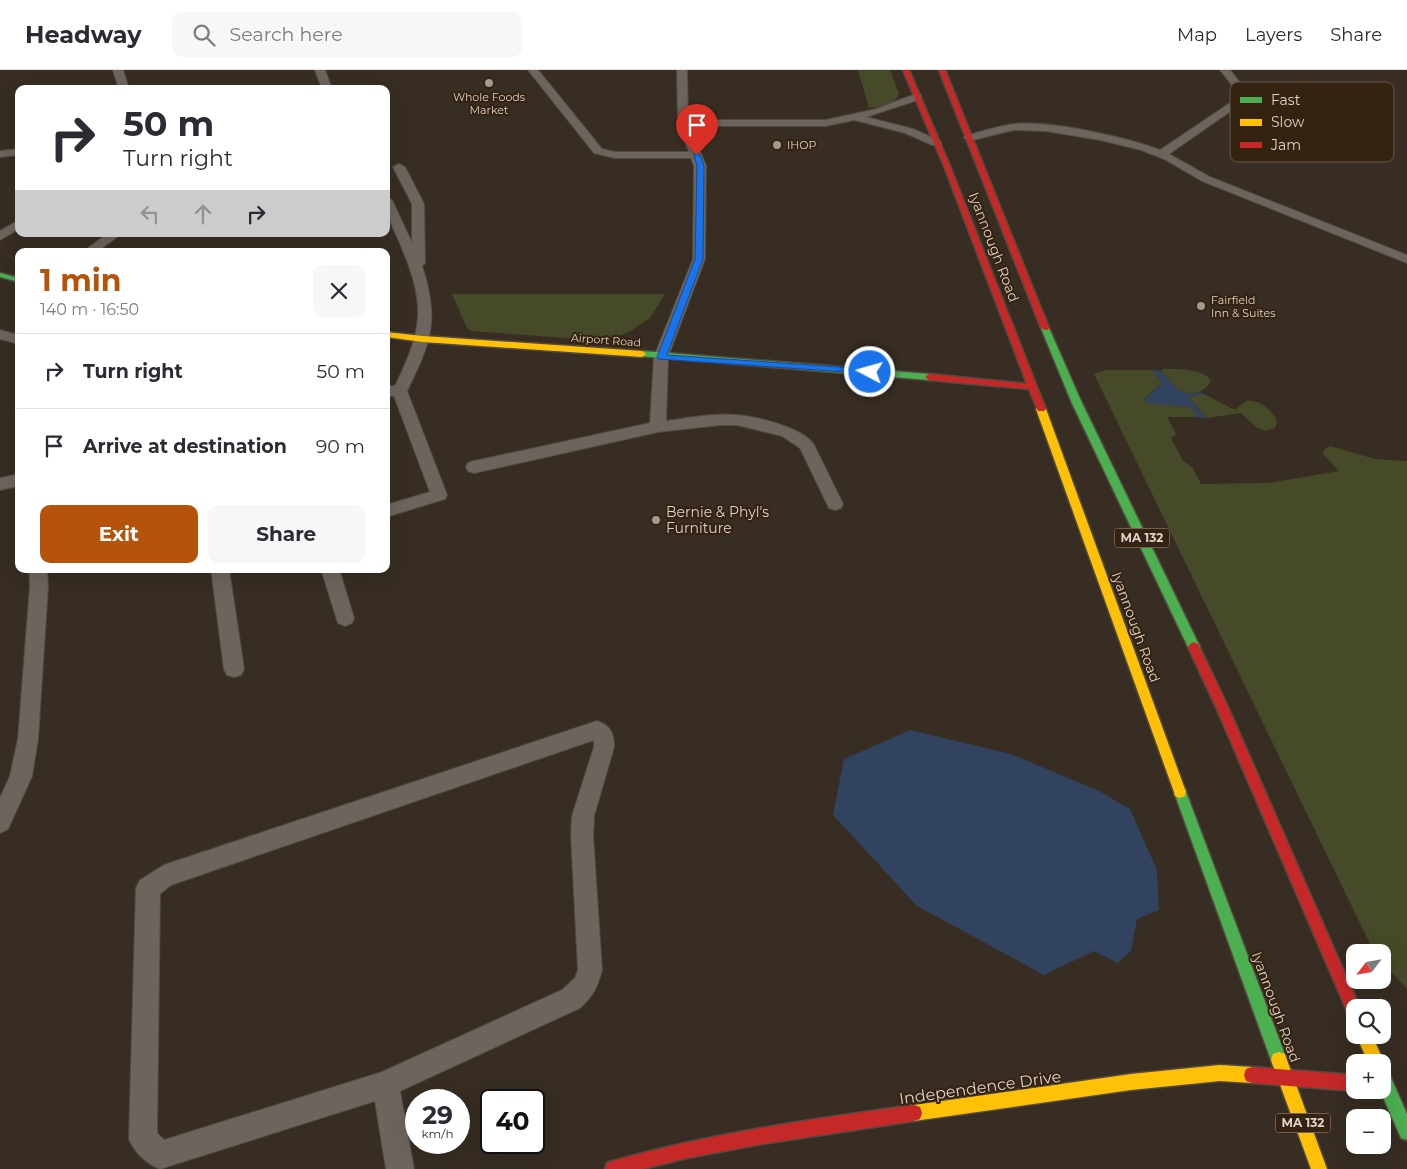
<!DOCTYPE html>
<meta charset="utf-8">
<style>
:root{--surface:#fff;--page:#f7f7f7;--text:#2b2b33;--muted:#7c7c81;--line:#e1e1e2;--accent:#b45309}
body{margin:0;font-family:Montserrat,sans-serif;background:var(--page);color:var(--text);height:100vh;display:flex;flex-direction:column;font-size:19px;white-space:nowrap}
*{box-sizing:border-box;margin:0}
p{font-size:16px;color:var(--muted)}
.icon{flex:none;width:28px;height:28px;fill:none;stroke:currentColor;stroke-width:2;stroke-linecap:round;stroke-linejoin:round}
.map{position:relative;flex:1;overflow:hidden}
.side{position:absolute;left:15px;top:178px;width:375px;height:325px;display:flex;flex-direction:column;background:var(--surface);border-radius:10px;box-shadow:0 5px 20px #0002}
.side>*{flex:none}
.guide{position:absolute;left:15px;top:15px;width:375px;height:152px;border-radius:10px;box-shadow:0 5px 20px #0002;background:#fff;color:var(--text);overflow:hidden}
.needle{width:32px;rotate:239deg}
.buttons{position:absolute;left:1346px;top:874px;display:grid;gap:10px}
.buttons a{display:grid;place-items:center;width:45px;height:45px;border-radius:10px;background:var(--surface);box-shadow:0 5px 20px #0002;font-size:25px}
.speed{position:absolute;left:405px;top:1019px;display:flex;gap:10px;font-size:25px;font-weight:700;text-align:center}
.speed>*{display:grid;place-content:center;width:65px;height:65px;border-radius:50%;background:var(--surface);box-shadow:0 5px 20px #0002;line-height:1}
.speed small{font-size:12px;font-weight:400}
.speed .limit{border:2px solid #111;border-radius:8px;background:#fff;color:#111}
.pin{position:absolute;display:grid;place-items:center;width:42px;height:42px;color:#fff;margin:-51px -21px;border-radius:50% 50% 50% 0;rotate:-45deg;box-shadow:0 0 5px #0007}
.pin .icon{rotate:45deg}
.me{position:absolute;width:55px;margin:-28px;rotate:276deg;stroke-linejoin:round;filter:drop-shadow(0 0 4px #0008)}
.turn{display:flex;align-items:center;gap:18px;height:105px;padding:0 25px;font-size:22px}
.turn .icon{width:65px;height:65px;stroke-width:2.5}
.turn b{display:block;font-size:35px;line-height:42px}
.lanes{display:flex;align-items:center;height:48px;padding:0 25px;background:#0003;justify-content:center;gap:25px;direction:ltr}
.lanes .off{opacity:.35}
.round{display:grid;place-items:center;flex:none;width:52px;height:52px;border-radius:10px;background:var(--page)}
.overview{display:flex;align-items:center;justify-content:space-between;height:85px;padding:0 25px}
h1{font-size:30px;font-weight:700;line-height:38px;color:var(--accent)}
.primary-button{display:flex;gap:10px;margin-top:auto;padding:10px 25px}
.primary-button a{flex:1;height:58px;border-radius:10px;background:var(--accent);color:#fff;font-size:20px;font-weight:700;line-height:58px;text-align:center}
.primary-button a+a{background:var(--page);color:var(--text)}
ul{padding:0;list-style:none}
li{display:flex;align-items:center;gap:15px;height:75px;padding:0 25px;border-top:1px solid var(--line)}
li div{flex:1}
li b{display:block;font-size:19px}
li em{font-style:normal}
header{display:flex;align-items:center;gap:30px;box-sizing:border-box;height:70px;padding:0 25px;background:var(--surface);border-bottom:1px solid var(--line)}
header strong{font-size:24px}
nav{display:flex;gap:28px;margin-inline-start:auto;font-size:18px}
.search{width:350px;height:45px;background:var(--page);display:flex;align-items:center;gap:12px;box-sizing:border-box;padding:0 18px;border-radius:10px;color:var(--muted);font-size:19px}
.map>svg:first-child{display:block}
</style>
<header>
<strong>Headway</strong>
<div class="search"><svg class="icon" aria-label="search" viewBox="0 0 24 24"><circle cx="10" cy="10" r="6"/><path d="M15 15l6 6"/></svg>Search here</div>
<nav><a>Map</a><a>Layers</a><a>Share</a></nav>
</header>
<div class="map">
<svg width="1407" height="1099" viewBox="0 0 1407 1099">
<rect width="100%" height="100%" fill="#372d22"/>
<g fill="#474a28">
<path d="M858 0H890L899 23C895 36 881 37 869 38Z"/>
<path d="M452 224H665L650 248 629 262 617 266 594 270 472 261 467 258Z"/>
<path d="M1163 299C1178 299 1201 298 1211 310 1206 323 1189 327 1177 319 1171 315 1166 307 1161 301Z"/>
<path d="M1106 300H1153L1162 313 1144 329 1145 332 1190 337 1197 344 1195 347H1167L1176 364 1171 368 1183 391 1192 397 1201 414 1269 413 1339 401 1323 384 1325 379 1330 376 1375 389 1407 391V919L1383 893 1382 882H1375L1373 880 1354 841 1094 304Z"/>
<path d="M1204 324 1235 340 1246 331C1260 329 1274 341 1277 353L1275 358 1266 361 1256 357 1241 343 1207 348 1188 326Z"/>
</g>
<g fill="#31435f">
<path d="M1153 300 1161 301C1172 314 1181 328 1200 322L1204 324 1188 327 1207 348 1195 347 1197 344 1190 337 1147 333 1144 330 1162 313Z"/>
<path d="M910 660 1011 684 1099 721 1130 739 1157 800 1159 840 1137 849 1131 881 1118 893 1094 881 1044 905 917 836 833 745 844 689Z"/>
</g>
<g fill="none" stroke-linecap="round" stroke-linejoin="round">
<g stroke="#534a41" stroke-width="2">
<g id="lane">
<path d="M113 0H123L129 19H119Z"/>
<path d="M315 0H325L332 19H322Z"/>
<path d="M528 0H538L602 79 615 82H689L678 53 677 0H687L688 50H826L876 39 913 25H921V29L866 47 913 59 940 71 941 73 940 75H932L905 63 854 50 826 56H690L706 96 705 189 668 287 666 351C689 348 713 343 736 345 755 346 804 358 814 375L843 434 841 438 835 440 829 438 800 378 782 366 737 355H720L658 362 474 403 468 401 466 397 468 393 474 391 650 353 654 287 693 189 694 96 691 88H615L594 83Z"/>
<path d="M1220 0H1230L1250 25 1248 29 1169 84 1210 107 1407 185V193L1202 111 1164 89 1141 80 1100 70 1046 61 1014 60 969 71 964 68 965 66C981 62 997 56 1014 54 1048 50 1127 67 1160 80L1239 27 1240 25Z"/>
<path d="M19 79V85L0 87V81Z"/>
<path d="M399 94 405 97 424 134 425 193 422 196C440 250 431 272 407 321L447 425 445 429 386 447V435L430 422 394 326H386V316H395C421 263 427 237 403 181 395 159 386 150 386 127L392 130 412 173V134L393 97Z"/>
<path d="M19 150V159L0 170V161Z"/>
<path d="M107 164H121L98 181H84Z"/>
<path d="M0 260 19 265V274L0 269Z"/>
<path d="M19 404V416L0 420V408Z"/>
<path d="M29 499H47L48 516 38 669 32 706 8 759 0 763V728L10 706 18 669 30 516Z"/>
<path d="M211 499H229L244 599 241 605 234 607 227 605 224 599Z"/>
<path d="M321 499H339L354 548 352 553 345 556 338 553Z"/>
<path d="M597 651C611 656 614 663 614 677L594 746 593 765 602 900C597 918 594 925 580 938L400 1021 414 1099H386L375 1031 160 1099C146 1093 135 1083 129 1069L136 818 140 810 164 795ZM594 670V677L572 746 571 765 578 900 575 908 562 920 382 1002 164 1070 157 1063 160 824 171 815Z"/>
</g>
</g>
<g stroke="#534a41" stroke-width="3">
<g id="fast">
<path d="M0 203 19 208V212L0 207Z"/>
<path d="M1042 256H1045L1049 258 1081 331 1200 577 1198 580H1190L1188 577 1071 331 1041 258Z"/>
<path d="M642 281 929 304 933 307 929 310 639 286 638 284Z"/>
<path d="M1180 716 1185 718 1186 722 1287 990 1285 996 1279 998 1273 996 1271 990 1174 722 1175 718Z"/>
<path d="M1382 999 1388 1001 1407 1044V1070L1401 1068 1380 1020H1382Z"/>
</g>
</g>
<g stroke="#534a41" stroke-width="3">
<g id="slow">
<path d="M386 262 423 266 642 281 646 284 642 287 423 272 386 267Z"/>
<path d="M1041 336 1046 339 1186 722 1185 726 1180 728 1175 726 1174 722 1036 339Z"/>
<path d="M1356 965H1372L1384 992 1382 995V992H1368Z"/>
<path d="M1279 982 1285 984 1287 990 1327 1099H1311L1271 990 1273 984Z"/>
<path d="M1220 995 1252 997 1258 999 1260 1005 1258 1011 1252 1013 1220 1011 1131 1020 914 1051 908 1049 906 1043 908 1037 914 1035 1131 1004Z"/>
</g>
</g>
<g stroke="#534a41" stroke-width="3">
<g id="jam">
<path d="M903 0H909L950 96 1037 317 1046 339 1044 341H1038L1029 319 929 310 925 307 929 304 1027 314 944 96Z"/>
<path d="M939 0H945L1049 258 1048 260H1045L1041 258Z"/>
<path d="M1194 572 1198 574 1228 637 1360 938H1355V951L1350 948 1216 637 1188 577 1190 574Z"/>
<path d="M1252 997 1355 1005V1020H1357L1355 1021 1252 1013 1246 1011 1244 1005 1246 999Z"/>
<path d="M914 1035 920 1037 922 1043 920 1049 914 1051 762 1074 687 1088 643 1099H605L607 1093 613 1091C712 1063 813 1049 914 1035Z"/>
</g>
</g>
<use href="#lane" fill="#6d655d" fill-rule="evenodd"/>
<use href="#fast" fill="#4caf50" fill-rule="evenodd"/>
<use href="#slow" fill="#ffc107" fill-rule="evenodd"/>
<use href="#jam" fill="#c62828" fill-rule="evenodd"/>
</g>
<path fill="#1a73e8" stroke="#114b97" d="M697 83 700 85 704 96 703 189 667 285 870 299 874 300V304L658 289 657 287 695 189 697 96 694 85Z"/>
<g fill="#a4998d" stroke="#342310" stroke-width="2">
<circle cx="489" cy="13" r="5"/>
<circle cx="777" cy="75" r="5"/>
<circle cx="1201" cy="236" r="5"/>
<circle cx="656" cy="450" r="5"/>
</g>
<g text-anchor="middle" stroke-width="4" stroke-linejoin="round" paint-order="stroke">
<g font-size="11" fill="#ded3c7" stroke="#342310" text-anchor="start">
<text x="489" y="31" text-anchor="middle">Whole Foods<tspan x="489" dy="13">Market</tspan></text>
<text x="787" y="79">IHOP</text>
<text x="1211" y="234">Fairfield<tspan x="1211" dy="13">Inn &amp; Suites</tspan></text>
</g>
<g font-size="11" fill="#ded3c7" stroke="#342310">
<text transform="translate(606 270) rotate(4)" y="4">Airport Road</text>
</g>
<g fill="#342310" stroke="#ab9e90" stroke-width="1">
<rect x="1114.5" y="458.5" width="55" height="19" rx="4"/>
<rect x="1275.5" y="1043.5" width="55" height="19" rx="4"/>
</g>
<g font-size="12" font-weight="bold" fill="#ded3c7">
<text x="1142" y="472">MA 132</text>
<text x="1303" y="1057">MA 132</text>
</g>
<g font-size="14" fill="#ded3c7" stroke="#342310">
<text transform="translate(994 177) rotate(69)" y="5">Iyannough Road</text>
<text transform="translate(1136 557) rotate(70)" y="5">Iyannough Road</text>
<text transform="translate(1276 937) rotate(70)" y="5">Iyannough Road</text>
</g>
<g font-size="14" fill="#ded3c7" stroke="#342310" text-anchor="start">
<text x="666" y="447">Bernie &amp; Phyl's<tspan x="666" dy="16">Furniture</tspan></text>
</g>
<g font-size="16" fill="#ded3c7" stroke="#342310">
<text transform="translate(980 1017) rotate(-8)" y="6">Independence Drive</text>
</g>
</g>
<rect x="1230" y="12" width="164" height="80" rx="8" fill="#342310" stroke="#675847" stroke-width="1"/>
<rect x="1240" y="27" width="22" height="6" fill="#4caf50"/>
<rect x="1240" y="49" width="22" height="7" fill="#ffc107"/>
<rect x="1240" y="72" width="22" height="6" fill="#c62828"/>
<g font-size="14" fill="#ded3c7">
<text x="1271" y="35">Fast</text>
<text x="1271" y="57">Slow</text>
<text x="1271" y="80">Jam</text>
</g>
</svg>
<div class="buttons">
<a><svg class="needle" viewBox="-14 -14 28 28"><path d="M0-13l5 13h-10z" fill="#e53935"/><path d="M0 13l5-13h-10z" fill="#7c7c81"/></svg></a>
<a><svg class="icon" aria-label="search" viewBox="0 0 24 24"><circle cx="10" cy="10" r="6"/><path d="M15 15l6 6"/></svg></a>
<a>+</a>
<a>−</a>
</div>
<div class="speed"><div>29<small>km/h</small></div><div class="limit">40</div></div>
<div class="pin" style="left:697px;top:85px;background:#d93025"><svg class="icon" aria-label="arrive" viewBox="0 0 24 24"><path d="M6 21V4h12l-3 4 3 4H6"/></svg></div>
<svg class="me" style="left:870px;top:302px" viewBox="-20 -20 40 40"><circle r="17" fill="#1a73e8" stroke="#fff" stroke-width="3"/><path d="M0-11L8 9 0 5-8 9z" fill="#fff"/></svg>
<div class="guide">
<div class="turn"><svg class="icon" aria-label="right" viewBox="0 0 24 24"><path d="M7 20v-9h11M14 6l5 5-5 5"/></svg><div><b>50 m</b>Turn right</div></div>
<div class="lanes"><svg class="icon off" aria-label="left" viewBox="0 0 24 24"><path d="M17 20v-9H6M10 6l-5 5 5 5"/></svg><svg class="icon off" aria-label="ahead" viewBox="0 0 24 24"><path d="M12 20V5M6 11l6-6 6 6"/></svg><svg class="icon" aria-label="right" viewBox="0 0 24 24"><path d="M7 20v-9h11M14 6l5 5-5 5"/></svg></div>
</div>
<section class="side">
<div class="overview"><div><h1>1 min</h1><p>140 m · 16:50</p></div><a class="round"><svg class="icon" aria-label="close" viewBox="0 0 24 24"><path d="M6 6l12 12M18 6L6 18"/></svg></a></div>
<ul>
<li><svg class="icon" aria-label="right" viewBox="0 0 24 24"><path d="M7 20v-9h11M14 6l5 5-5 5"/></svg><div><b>Turn right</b></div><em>50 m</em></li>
<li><svg class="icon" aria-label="arrive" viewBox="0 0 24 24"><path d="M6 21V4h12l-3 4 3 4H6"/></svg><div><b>Arrive at destination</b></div><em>90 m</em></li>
</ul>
<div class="primary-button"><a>Exit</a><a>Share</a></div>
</section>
</div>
